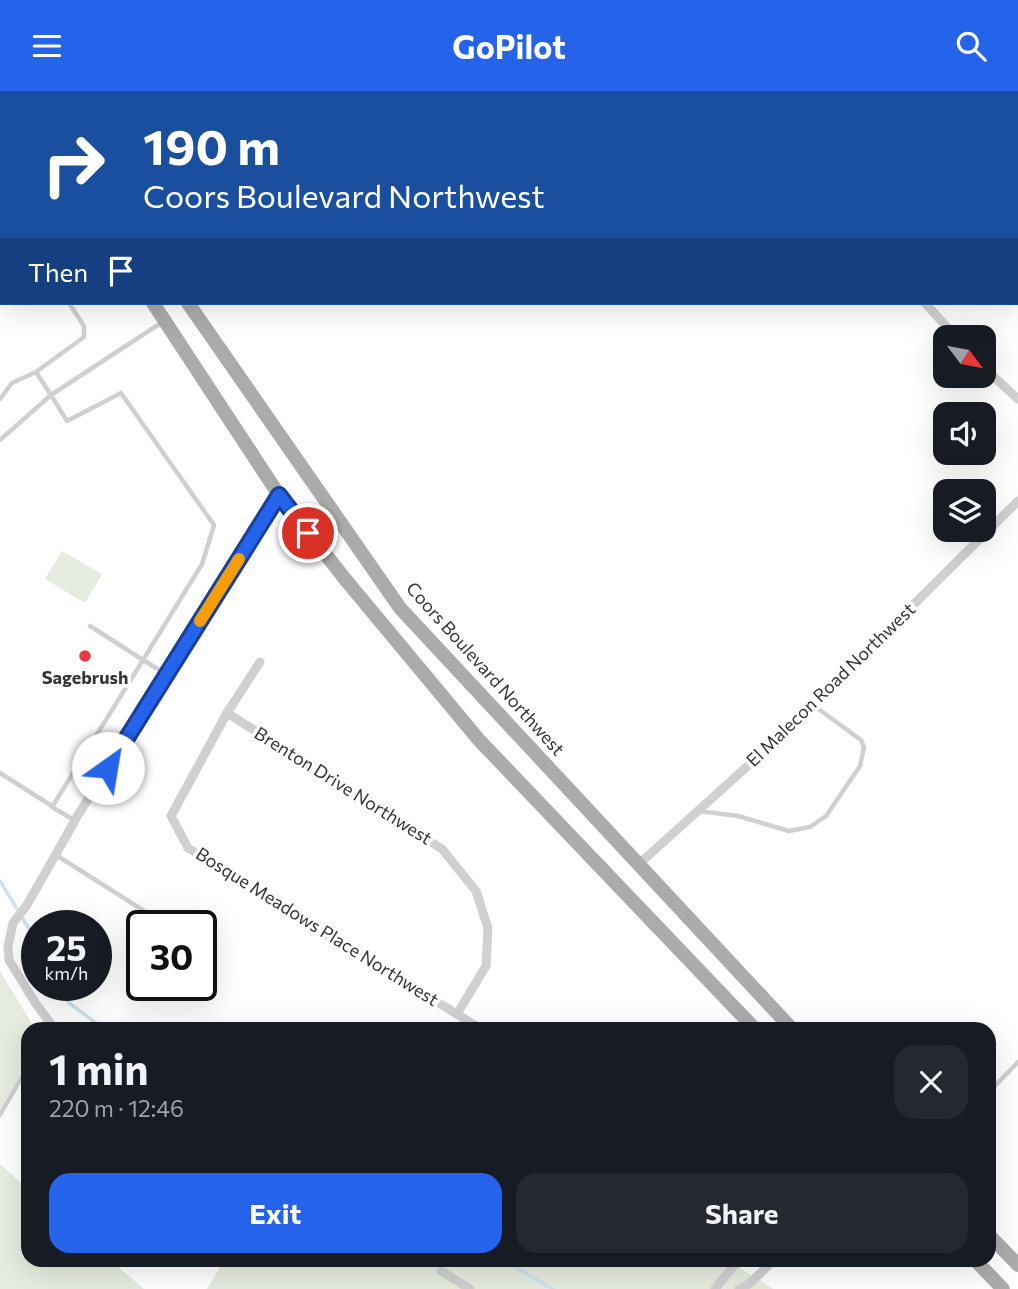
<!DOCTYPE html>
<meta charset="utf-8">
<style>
:root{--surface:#171b24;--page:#242831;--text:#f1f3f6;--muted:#9ea1a6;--accent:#2563eb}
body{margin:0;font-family:Commissioner,sans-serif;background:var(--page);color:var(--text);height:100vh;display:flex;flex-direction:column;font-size:26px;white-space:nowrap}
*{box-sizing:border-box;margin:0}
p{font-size:23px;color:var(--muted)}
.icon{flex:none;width:38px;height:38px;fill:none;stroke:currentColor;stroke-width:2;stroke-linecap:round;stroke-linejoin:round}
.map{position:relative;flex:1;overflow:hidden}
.side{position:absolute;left:21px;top:931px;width:975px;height:245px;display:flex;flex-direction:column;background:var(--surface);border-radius:21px;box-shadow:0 7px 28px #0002}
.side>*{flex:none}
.top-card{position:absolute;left:0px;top:0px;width:1018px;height:214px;box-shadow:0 7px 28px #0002;background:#1a4fa0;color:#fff;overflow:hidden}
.needle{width:46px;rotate:122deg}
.tools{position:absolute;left:933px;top:234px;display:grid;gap:14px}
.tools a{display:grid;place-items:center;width:63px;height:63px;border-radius:14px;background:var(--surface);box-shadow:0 7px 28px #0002;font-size:35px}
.speed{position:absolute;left:21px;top:819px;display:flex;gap:14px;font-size:35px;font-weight:700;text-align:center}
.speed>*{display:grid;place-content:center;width:91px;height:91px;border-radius:50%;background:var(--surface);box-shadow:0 7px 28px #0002;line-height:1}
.speed small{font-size:18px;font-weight:400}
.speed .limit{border:4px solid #111;border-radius:10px;background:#fff;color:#111}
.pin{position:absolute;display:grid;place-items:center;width:60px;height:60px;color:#fff;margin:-30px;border:4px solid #fff;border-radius:50%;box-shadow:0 2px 7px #0007}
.me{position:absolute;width:77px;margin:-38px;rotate:32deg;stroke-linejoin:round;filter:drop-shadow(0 0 5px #0008)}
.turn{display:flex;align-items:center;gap:24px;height:147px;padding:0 28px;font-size:32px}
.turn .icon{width:91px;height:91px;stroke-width:2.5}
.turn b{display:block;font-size:49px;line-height:60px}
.then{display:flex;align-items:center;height:66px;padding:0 28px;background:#0003;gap:14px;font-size:26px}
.round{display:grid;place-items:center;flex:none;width:74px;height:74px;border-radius:21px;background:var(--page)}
.overview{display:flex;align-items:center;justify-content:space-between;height:119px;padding:0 28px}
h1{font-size:42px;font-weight:700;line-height:52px}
.cta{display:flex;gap:14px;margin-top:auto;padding:14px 28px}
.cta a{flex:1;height:80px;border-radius:21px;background:var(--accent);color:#fff;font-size:28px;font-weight:700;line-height:80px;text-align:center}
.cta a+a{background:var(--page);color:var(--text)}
header{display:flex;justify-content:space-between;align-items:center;height:91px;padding:0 28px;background:var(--accent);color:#fff;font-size:32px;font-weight:700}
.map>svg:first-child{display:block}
</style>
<header><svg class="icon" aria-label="menu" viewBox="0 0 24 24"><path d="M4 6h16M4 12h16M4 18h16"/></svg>GoPilot<svg class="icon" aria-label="search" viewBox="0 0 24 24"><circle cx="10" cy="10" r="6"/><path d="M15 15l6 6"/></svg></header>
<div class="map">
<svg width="1018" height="1198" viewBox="0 0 1018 1198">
<rect width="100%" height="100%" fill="#fff"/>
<g fill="#e6ecdf">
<path d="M62 460 102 483 85 512 45 488Z"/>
<path d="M0 880 35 938H28V969L0 1020Z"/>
<path d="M0 1073 28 1098V1169H110L144 1198H0Z"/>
<path d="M224 1169H727L773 1198H207Z"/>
</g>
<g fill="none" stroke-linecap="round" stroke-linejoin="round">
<g stroke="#cfe2ee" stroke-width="3.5">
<path d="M0 790 37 851"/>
<path d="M60 894 68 911 104 938"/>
<path d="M503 1169 553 1198"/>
</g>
<g stroke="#d0d0d0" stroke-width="4.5">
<path d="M0 71 2 74"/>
<path d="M0 172 2 171"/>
<path d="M0 197 2 196"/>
<path d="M0 308 12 292 36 281 84 246V235L69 212"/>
<path d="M0 349 51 304 36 281"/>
<path d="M90 535 143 569 202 473 214 434 121 302 67 330 51 304 164 230"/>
<path d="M0 682 52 715"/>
<path d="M699 720 738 725 789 740 810 736 826 725 860 675 864 656 861 649 813 614"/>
<path d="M74 729 52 716 143 569 166 583"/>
<path d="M56 764 168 835"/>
<path d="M989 1001 1018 971"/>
<path d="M0 1024 28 975"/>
</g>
<g stroke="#d0d0d0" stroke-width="9">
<path d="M762 0 763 2"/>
<path d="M925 212 957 247"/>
<path d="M984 277 1018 308"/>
<path d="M260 571 227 622 171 725 188 757 481 938"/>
<path d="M227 622 442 758 476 800 488 837 486 875 457 923"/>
<path d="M639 773 782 644 1018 410"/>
<path d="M55 938 36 913 9 869 8 855 13 832 27 814 78 724 279 404"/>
<path d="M441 1180 470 1198"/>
<path d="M715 1198 738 1169"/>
<path d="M739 1198 749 1193 774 1169"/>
</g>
<g stroke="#ababab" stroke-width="14">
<path d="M22 0 23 2"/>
<path d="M59 0 60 2"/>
<path d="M153 212 279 404 345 488 479 649 755 938"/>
<path d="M188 212 400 517 792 938"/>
<path d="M989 1144 1018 1174"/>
<path d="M975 1169 1003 1198"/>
</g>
</g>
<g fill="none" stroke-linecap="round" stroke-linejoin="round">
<g stroke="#184099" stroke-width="18">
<path id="route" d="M108 677 279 404 308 442"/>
</g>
<use href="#route" stroke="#2563eb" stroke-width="12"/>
<path stroke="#f59e0b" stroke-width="12" d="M200 530 239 468"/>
</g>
<circle fill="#e63946" stroke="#fff" stroke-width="2.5" cx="85" cy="565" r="7"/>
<g text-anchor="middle" stroke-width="7" stroke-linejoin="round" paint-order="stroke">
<g font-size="18" fill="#333" stroke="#fff">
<text transform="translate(485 578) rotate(48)" y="6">Coors Boulevard Northwest</text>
<text transform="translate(831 594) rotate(-44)" y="6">El Malecon Road Northwest</text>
<text transform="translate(343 695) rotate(32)" y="6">Brenton Drive Northwest</text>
<text transform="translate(317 836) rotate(32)" y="6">Bosque Meadows Place Northwest</text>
</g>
<g font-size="18" font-weight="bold" fill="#333" stroke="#fff">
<text x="85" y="593">Sagebrush</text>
</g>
</g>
</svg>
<div class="tools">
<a><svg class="needle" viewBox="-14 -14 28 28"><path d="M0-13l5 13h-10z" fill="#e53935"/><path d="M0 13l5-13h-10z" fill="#9ea1a6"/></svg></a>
<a><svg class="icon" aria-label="sound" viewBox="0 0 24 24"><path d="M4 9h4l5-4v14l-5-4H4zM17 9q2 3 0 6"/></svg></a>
<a><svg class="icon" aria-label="layers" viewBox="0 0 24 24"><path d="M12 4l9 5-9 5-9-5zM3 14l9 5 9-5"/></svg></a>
</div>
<div class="speed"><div>25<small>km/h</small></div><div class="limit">30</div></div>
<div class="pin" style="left:308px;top:442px;background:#d93025"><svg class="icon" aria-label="arrive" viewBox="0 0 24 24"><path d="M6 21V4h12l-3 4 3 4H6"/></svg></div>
<svg class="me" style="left:108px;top:677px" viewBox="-20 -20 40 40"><circle r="19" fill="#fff"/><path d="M0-13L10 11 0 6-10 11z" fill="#2563eb"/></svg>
<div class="top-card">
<div class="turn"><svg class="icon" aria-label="right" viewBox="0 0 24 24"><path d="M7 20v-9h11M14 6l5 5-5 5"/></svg><div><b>190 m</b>Coors Boulevard Northwest</div></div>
<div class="then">Then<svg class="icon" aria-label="arrive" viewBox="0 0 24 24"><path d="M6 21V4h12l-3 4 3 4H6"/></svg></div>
</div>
<section class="side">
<div class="overview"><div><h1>1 min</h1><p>220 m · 12:46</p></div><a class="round"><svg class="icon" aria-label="close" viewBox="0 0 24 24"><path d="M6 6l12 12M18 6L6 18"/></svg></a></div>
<div class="cta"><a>Exit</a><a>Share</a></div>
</section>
</div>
